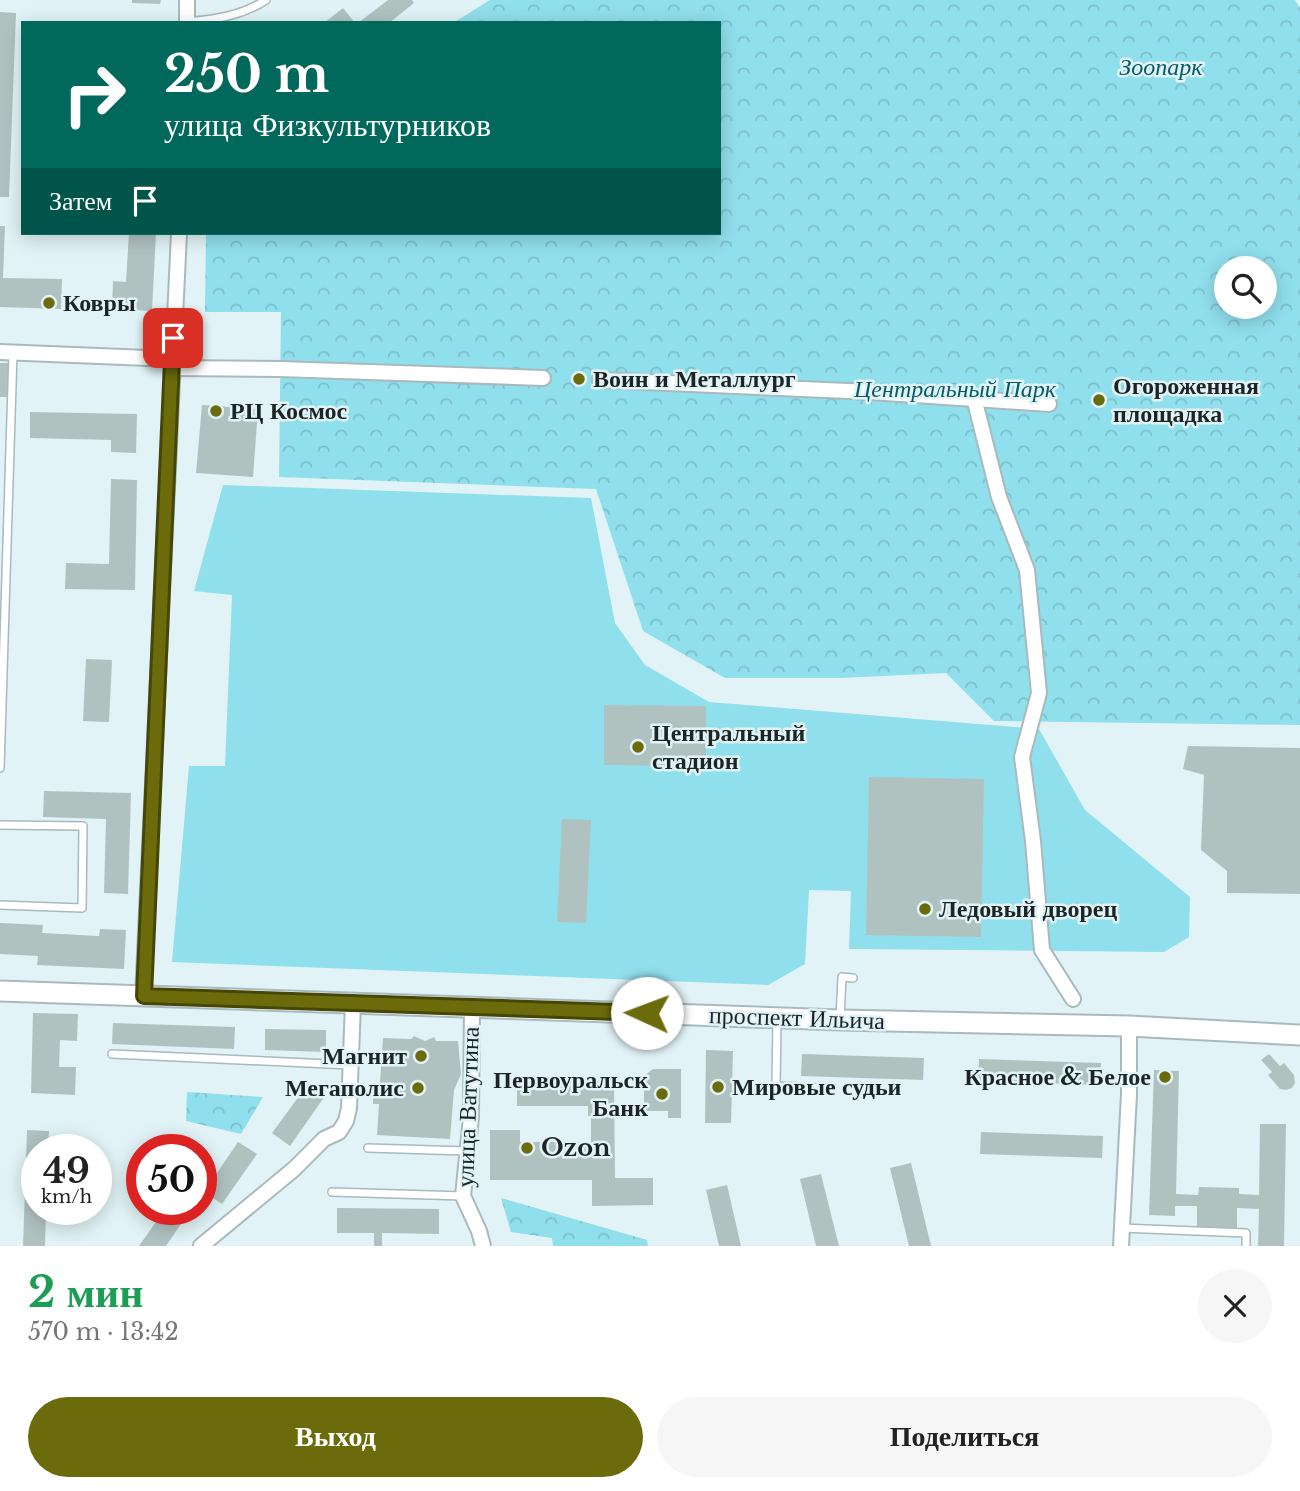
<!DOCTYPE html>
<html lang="ru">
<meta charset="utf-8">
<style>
:root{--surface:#fff;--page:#f6f6f6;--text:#222;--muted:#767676;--accent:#6b6b0b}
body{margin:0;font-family:"Libre Baskerville",serif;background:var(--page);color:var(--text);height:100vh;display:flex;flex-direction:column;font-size:26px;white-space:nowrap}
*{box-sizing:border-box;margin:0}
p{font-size:23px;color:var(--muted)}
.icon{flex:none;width:38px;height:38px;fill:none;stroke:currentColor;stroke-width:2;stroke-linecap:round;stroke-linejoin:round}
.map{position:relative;height:1246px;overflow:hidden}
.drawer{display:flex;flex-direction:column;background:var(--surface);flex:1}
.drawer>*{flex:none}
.guide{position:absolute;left:21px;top:21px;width:700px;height:214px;border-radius:0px;box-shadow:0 4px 18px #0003;background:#00695c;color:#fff;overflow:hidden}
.buttons{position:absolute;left:1214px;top:256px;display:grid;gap:14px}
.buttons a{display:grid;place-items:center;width:63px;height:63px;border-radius:50%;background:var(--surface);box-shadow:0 4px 18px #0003;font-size:35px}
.speed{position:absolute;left:21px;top:1134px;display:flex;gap:14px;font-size:35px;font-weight:700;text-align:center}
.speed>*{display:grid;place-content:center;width:91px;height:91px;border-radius:50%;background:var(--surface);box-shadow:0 4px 18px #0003;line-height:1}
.speed small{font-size:18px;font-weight:400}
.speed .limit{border:10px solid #d22;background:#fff;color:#111}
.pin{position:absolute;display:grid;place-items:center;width:60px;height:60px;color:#fff;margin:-30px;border-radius:14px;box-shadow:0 4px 10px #0006}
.me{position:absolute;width:77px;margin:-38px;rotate:272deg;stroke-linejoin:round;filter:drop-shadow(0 0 5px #0008)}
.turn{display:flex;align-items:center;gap:24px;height:147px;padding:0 28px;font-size:32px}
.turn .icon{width:91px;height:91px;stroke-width:2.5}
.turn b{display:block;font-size:49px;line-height:60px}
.then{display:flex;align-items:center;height:66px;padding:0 28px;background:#0003;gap:14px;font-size:26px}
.round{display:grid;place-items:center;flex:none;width:74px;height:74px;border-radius:37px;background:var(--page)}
.head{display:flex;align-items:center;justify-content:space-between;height:119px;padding:0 28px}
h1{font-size:42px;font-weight:700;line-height:52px;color:#1e9e55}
.primary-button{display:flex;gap:14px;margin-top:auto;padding:14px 28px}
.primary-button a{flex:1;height:80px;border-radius:42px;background:var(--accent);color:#fff;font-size:28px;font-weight:700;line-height:80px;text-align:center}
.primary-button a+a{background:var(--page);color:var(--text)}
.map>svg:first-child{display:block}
</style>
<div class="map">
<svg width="1300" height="1246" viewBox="0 0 1300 1246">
<defs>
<pattern id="park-crowns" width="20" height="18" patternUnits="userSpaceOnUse" patternTransform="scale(1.75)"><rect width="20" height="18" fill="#90dfec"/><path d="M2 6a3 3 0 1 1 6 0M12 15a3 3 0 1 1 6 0" fill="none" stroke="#7cbfca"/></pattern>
</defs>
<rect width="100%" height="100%" fill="#e1f3f6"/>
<path fill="#90dfec" d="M223 485 591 498 615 623 645 665 709 702 1039 729 1085 810 1190 897 1189 937 1164 952 849 949 851 891 809 890 805 964 768 985 172 962 189 766H225L232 595 194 591Z"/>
<g fill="url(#park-crowns)" fill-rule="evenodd">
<path d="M490 0H1295L1300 8V725L994 721 946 673 841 678H725L643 631 596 489 279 477 281 312H205L206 233H719V23H453ZM1227 268H1265V306H1227Z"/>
<path d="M187 1092 263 1097 241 1134 186 1121Z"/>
<path d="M501 1198 647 1240 648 1246H553L552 1238 511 1232Z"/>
</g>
<g fill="#b0c2c0">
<path d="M132 0H161L160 4 132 3Z"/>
<path d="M388 0H412L414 3 389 23H358Z"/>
<path d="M343 8 355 23H324Z"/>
<path d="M0 12 16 13 9 197H0Z"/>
<path d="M0 226H5L3 278 62 279 61 309 0 307Z"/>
<path d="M129 233H156L152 311 112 309 113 281 126 282Z"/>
<path d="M0 363H10L9 397H0Z"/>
<path d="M202 405 258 409 253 477 196 473Z"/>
<path d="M30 412 137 414 136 453 111 452V440L30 438Z"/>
<path d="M111 479 137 480 135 590 65 589 66 563 109 564Z"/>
<path d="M86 659 112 660 109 722 83 721Z"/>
<path d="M604 705 706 706V766L604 765Z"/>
<path d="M1188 746 1300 748V894L1227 893V871L1201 850 1204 775 1183 769Z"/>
<path d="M869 777 984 779 981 937 866 935Z"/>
<path d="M44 791 131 793 128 894 104 893 106 819 43 817Z"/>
<path d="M562 819 591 820 586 923 557 922Z"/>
<path d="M0 923 43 925 42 933 99 936 100 929 126 930 124 969 37 965 38 956 0 954Z"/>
<path d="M33 1013 78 1014 77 1041 60 1040 59 1067H76L75 1095 31 1093Z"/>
<path d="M113 1023 235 1027 234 1049 112 1044Z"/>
<path d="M265 1029 326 1030V1052L265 1050Z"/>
<path d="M414 1036 425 1041 434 1037 436 1041H458L461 1074 454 1090 450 1139 377 1135 379 1104H373V1097H379L383 1038 411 1039Z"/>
<path d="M706 1050 733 1051 731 1123H705Z"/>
<path d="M802 1054 924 1058 923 1080 801 1076Z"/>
<path d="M1269 1054 1280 1066 1284 1063 1294 1075 1295 1083 1292 1088 1286 1090 1280 1089 1268 1075 1272 1072 1261 1060Z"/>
<path d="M979 1059 1101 1063 1100 1085 978 1081Z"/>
<path d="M653 1069H681V1118H668V1111H644V1076Z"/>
<path d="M1154 1070 1179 1071 1176 1194 1198 1195 1199 1187 1239 1188V1194L1259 1195 1260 1124H1286L1284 1246H1258L1259 1209 1237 1208V1228H1197V1206H1175V1216L1149 1215Z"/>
<path d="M614 1077 615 1178H653V1205L592 1206V1180H490V1130H520V1142H591V1116H588V1106H517V1078Z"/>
<path d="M308 1084 325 1096 290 1146 272 1133Z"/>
<path d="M27 1130 49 1131 48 1150H37V1209H46L45 1246H23Z"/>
<path d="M981 1132 1103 1136 1102 1158 980 1154Z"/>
<path d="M238 1142 257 1154 222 1204 204 1192Z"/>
<path d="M911 1163 931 1246H909L890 1168Z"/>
<path d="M821 1174 839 1246H816L800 1179Z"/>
<path d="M727 1185 741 1246H719L706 1190Z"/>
<path d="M337 1208 439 1209V1234L382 1233V1246H374V1233H337Z"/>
<path d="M165 1209H191L166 1246H139Z"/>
</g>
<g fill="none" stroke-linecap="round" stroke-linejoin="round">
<g stroke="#a8babd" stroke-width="10">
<g id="lane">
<path d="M187 22C217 19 241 16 266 0"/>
<path d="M0 768 13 353"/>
<path d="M0 825 83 826 82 908 0 905"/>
<path d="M840 1019 842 977 853 978"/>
<path d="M777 1020 776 1086 825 1088"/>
<path d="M112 1054 351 1065"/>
<path d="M368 1148 466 1151"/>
<path d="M332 1192 463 1196"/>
<path d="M1121 1228 1246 1233V1246"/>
</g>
</g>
<g stroke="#a8babd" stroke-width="18">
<g id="street">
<path d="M187 23V0"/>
<path d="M0 352 172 359"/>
<path d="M173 368 280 369 543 378"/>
<path d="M600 380 871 392 1049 404"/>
<path d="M974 398 999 497 1027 570 1039 693 1022 757 1033 841 1042 950 1073 999"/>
<path d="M143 996 179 233"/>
<path d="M472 1006 471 1117 463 1196 479 1231 483 1246"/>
<path d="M201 1246 294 1169 324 1139 339 1132 346 1121 349 1108 353 1003"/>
<path d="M1121 1246 1129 1094V1026"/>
</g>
</g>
<g stroke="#a8babd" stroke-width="23">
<path id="secondary" d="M0 991 840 1020 1129 1026 1300 1035"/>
</g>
<use href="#lane" stroke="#fff" stroke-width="7"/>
<use href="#street" stroke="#fff" stroke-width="14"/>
<use href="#secondary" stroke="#fff" stroke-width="19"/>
</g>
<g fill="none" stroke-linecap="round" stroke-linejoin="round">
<g stroke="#464607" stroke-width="18">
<path id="route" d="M173 338 144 996 647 1013"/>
</g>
<use href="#route" stroke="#6b6b0b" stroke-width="12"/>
</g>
<g fill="#6b6b0b" stroke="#e1f3f6" stroke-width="2.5">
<circle cx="49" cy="303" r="7"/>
<circle cx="579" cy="379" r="7"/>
<circle cx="1099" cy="400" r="7"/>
<circle cx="216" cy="411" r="7"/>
<circle cx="638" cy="747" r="7"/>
<circle cx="925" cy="909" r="7"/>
<circle cx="421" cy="1056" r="7"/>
<circle cx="1165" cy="1077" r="7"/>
<circle cx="718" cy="1087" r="7"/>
<circle cx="418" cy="1088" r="7"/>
<circle cx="662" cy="1094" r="7"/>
<circle cx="527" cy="1148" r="7"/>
</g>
<g text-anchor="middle" stroke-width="5" stroke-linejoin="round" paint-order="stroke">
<g font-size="24" font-style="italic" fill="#065c67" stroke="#e1f3f6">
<text x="1161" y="75">Зоопарк</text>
<text x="955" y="397">Центральный Парк</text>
</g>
<g font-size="24" font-weight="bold" fill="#1d2425" stroke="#e1f3f6" text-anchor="start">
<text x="63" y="311">Ковры</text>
<text x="593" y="387">Воин и Металлург</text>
<text x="1113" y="394">Огороженная<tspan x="1113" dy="28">площадка</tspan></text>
<text x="230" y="419">РЦ Космос</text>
<text x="652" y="741">Центральный<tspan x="652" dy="28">стадион</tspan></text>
<text x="939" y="917">Ледовый дворец</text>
<text x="407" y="1064" text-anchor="end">Магнит</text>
<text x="1151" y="1085" text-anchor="end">Красное &amp; Белое</text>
<text x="648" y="1088" text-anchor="end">Первоуральск<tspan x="648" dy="28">Банк</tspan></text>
<text x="732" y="1095">Мировые судьи</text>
<text x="404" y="1096" text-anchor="end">Мегаполис</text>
<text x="541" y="1156">Ozon</text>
</g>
<g font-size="24" fill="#1d2425" stroke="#e1f3f6">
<text transform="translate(797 1018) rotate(2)" y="8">проспект Ильича</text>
<text transform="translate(468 1107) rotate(-88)" y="8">улица Ватутина</text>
</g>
</g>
</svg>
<div class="buttons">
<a><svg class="icon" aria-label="search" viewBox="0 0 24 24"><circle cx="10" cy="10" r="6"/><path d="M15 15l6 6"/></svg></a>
</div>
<div class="speed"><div>49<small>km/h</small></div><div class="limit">50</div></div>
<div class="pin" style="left:173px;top:338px;background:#d93025"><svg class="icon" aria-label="arrive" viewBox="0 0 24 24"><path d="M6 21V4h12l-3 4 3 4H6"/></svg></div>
<svg class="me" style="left:647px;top:1013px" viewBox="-20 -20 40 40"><circle r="19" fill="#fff"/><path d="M0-13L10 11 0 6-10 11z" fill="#6b6b0b"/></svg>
<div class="guide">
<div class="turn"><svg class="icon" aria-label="right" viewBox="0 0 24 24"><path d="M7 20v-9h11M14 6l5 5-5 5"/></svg><div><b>250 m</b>улица Физкультурников</div></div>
<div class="then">Затем<svg class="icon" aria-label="arrive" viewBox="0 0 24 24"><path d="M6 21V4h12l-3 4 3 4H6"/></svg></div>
</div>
</div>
<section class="drawer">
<div class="head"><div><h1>2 мин</h1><p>570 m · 13:42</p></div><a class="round"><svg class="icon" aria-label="close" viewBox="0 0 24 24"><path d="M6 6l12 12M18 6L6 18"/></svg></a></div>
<div class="primary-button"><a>Выход</a><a>Поделиться</a></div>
</section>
